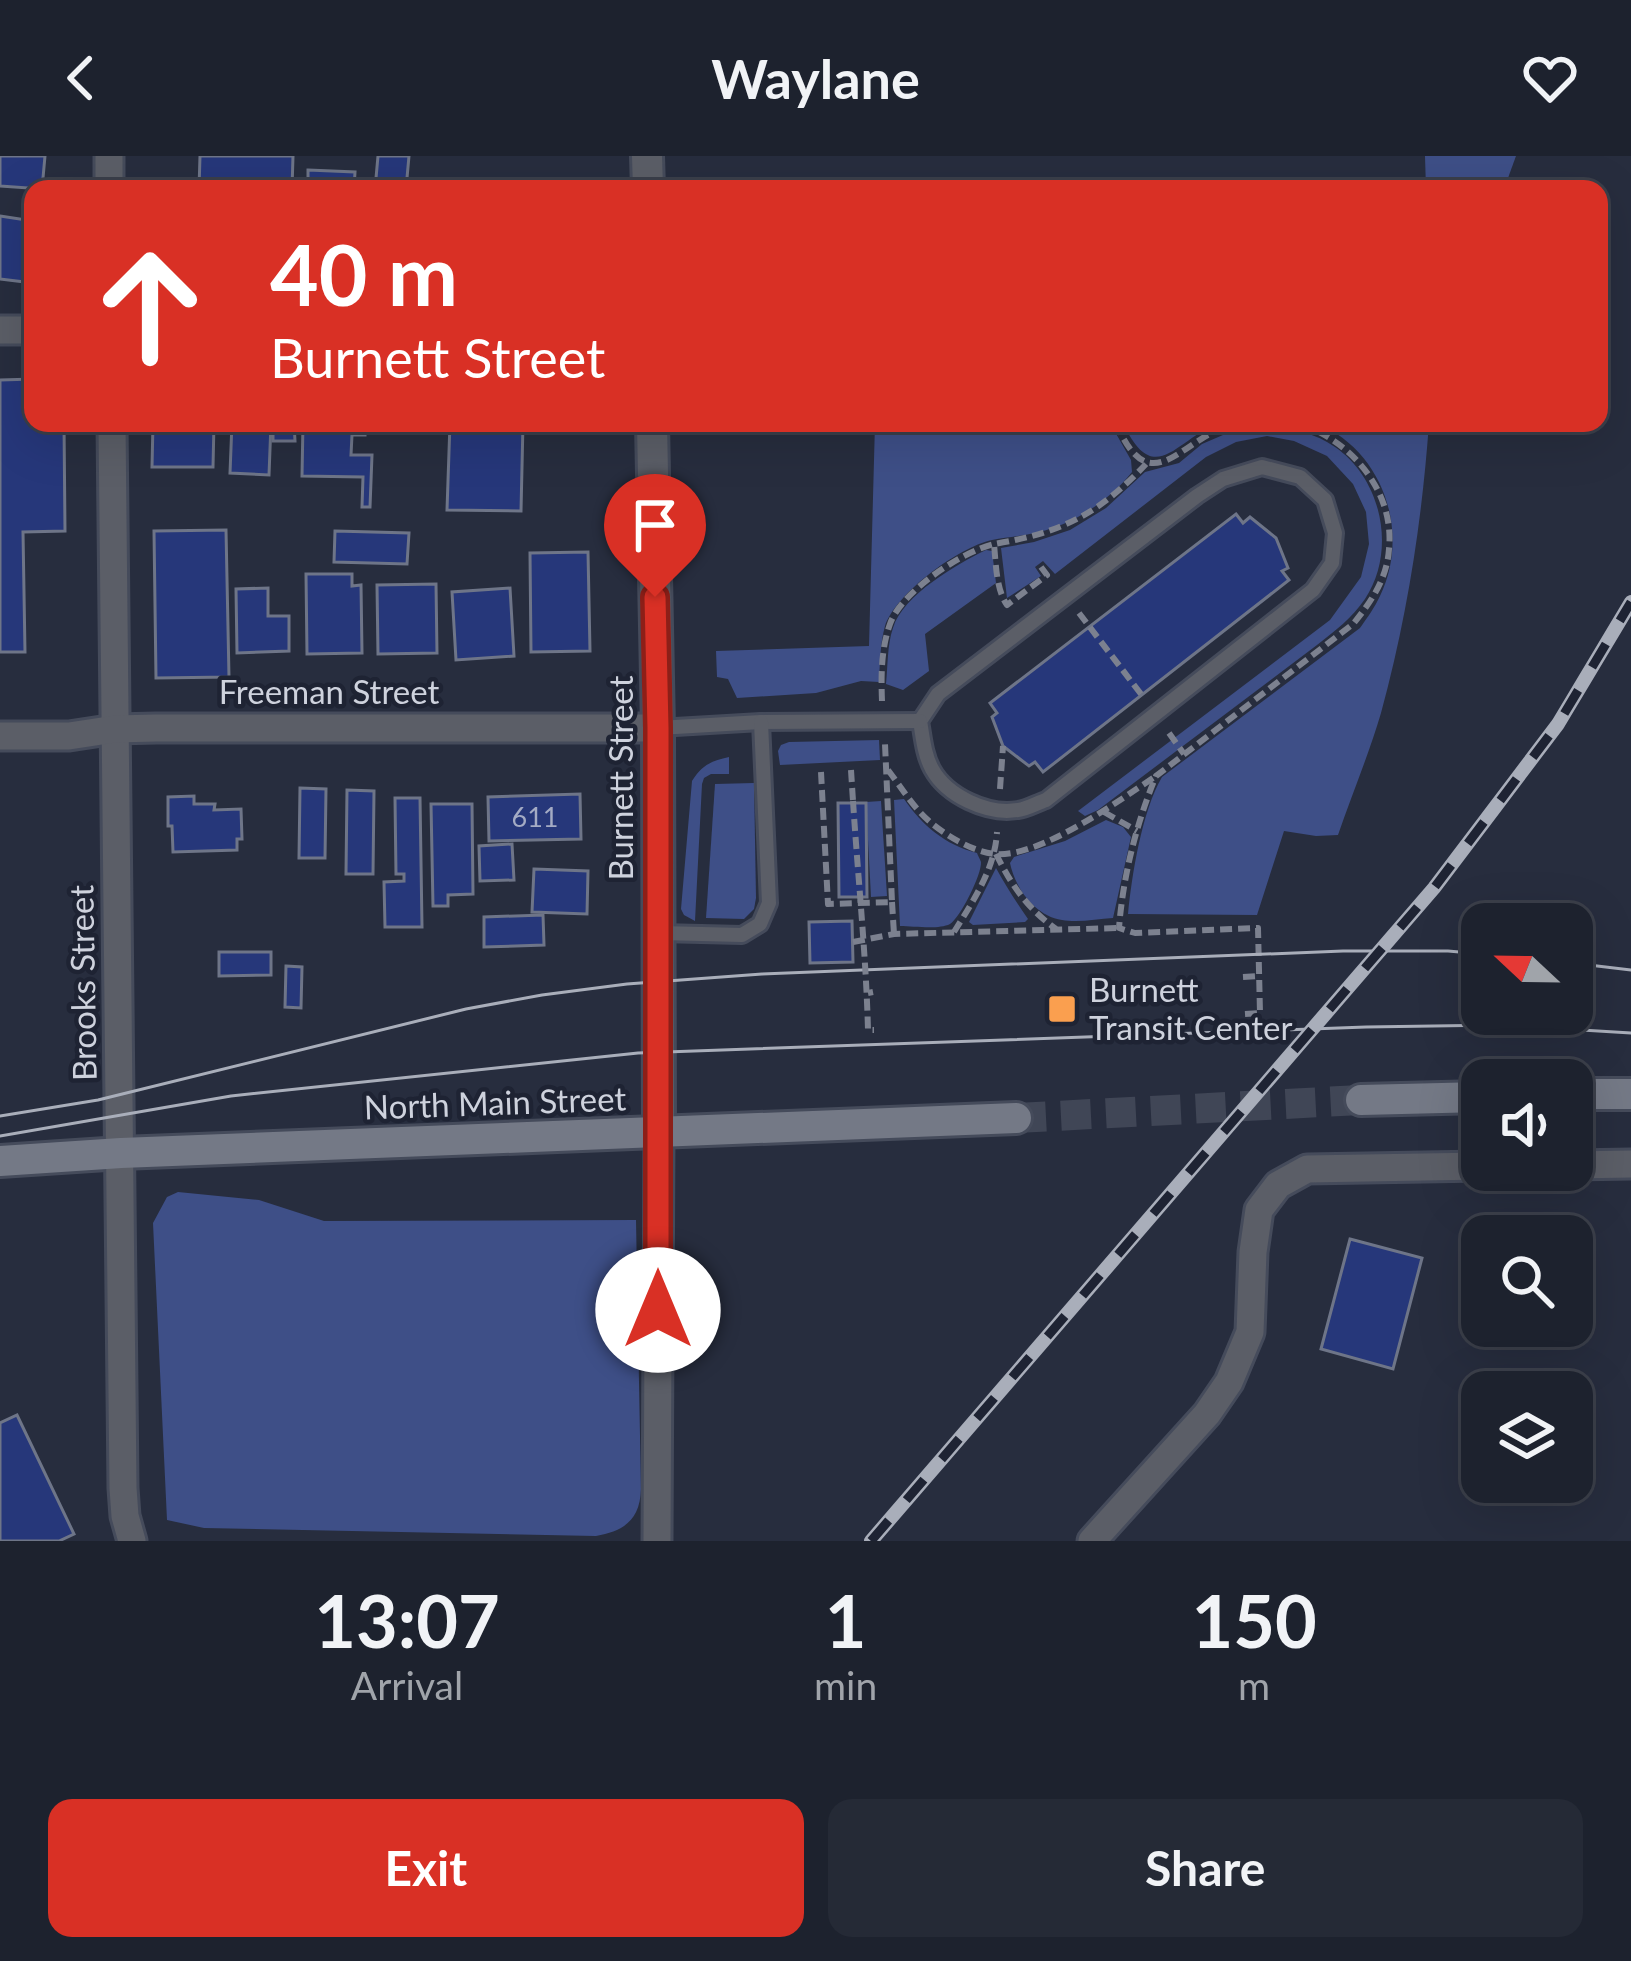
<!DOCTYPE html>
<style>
:root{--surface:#1d222e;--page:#252a36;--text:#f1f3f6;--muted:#a0a4aa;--line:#3b3f4a;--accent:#d93025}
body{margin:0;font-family:Lato,sans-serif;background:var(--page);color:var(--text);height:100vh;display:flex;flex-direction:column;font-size:45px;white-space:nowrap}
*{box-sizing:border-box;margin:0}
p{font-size:39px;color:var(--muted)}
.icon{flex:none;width:66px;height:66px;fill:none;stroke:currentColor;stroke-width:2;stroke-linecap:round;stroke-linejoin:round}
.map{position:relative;height:1385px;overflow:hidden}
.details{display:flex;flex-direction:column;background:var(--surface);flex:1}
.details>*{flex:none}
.top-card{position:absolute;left:24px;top:24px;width:1584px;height:252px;border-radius:24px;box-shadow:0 12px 48px #0002,0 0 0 3px var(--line);background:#d93025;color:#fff;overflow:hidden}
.needle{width:78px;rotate:292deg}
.fabs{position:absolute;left:1461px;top:747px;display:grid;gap:24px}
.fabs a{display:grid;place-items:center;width:132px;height:132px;border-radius:24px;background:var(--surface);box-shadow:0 12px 48px #0002,0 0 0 3px var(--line);font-size:60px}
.pin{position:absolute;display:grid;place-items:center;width:102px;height:102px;color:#fff;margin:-123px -51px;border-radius:50% 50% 50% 0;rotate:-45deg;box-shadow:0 0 12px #0007}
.pin .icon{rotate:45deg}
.me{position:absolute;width:132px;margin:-66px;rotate:0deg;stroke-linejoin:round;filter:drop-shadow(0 0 9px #0008)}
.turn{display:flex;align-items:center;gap:42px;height:252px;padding:0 48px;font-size:54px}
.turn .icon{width:156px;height:156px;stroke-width:2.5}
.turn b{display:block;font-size:84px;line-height:102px}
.eta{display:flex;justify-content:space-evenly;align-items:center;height:204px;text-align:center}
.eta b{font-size:72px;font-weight:700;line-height:84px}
.button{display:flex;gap:24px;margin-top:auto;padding:24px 48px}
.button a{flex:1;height:138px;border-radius:24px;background:var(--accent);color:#fff;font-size:48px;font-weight:700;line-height:138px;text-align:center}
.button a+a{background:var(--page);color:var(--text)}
header{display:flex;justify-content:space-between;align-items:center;height:156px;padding:0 48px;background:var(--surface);font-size:54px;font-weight:700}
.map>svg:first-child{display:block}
</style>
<header><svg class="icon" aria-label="back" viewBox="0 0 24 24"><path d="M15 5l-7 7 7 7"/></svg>Waylane<svg class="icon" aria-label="heart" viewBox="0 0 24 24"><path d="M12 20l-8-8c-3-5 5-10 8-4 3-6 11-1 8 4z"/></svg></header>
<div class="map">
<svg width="1631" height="1385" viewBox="0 0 1631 1385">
<rect width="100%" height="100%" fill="#272d3e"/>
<g fill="#3e4f87">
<path d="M1425 0H1516L1504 33H1426Z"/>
<path d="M875 267H1110L1131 304 1132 316C1110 344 1074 368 1039 376 1023 380 1008 381 992 384 959 391 896 437 885 470 880 488 880 508 879 526L861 525 816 537 737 542 728 523 717 521 716 495 869 490Z"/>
<path d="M1123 267H1220C1176 282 1155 335 1123 267Z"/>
<path d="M1316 267H1429C1422 365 1407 462 1381 557 1369 598 1352 638 1338 679L1316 680 1284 675 1257 759 1128 758C1132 718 1142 655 1162 621L1360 472C1367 462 1375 451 1380 440 1411 376 1383 294 1316 267Z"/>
<path d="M1272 269C1295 274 1315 277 1335 291 1382 323 1397 395 1365 443 1352 462 1335 475 1317 489L1098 654 1085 660 1078 655 1330 464 1361 421 1369 388 1366 356 1353 328 1327 300 1294 285 1267 280 1236 286 1206 301 1055 418 1043 405 1035 411 1041 420 1007 442 1001 392 1034 386 1070 374 1106 352 1145 316 1179 307 1202 288 1237 273Z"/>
<path d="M986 394 992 395 996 427 925 478 929 515 903 534 886 528C888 510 887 489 893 472 903 439 957 408 986 394Z"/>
<path d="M879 584 880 604 780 609 778 595 781 589 789 586Z"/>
<path d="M729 601V618H711L704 622 702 628 695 765 684 759 681 753 692 625C702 609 711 605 729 601Z"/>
<path d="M754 627 756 742 754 753 744 763 706 762 715 628Z"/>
<path d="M904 643C922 669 945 689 977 697 978 700 980 703 981 706 982 718 960 762 950 768 938 774 914 770 900 770L894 644Z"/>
<path d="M881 645 887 740 871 741 866 646Z"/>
<path d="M1106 664 1123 671 1131 681 1113 762C1097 763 1078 767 1062 764 1035 760 1015 732 1010 707L1014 701 1065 685Z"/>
<path d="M996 712C1006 730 1016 746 1028 763L1025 766 973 769 969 766Z"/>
<path d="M178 1036 259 1044 324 1065 636 1064 641 1333C640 1364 624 1375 596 1380L204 1372 167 1364 153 1067 167 1041Z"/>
</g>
<g fill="#26377a" stroke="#6e7588" stroke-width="3">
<path d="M0 0H45L42 33 0 30Z"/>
<path d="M200 0H293L292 33H199Z"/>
<path d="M378 0H409L406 33H375Z"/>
<path d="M308 14 355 16 354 33H308Z"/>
<path d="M0 60 33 65V127L0 123Z"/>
<path d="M33 223V267H64L65 375 23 376 25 496H0V224Z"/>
<path d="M153 267H214L213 311H152Z"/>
<path d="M232 267H271L269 319 230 317Z"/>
<path d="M273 267H294L295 285H273Z"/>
<path d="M303 267H365V279H352L351 299H372L370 351H362L363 321 302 320Z"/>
<path d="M450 267H523L521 355 447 354Z"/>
<path d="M1236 358 1243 367 1250 361 1276 382 1288 412 1282 415 1289 424 1043 616 1035 606 1029 610 1003 590 992 561 997 557 990 547Z"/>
<path d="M226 374 229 521 156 522 154 375Z"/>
<path d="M335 375 409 377 407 408 334 406Z"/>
<path d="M588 396 590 495 531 496 530 397Z"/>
<path d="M306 418H352V430L361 429 362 497 307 498Z"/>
<path d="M436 428 437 497 378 498 377 429Z"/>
<path d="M268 432V460H289V495L237 497 236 433Z"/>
<path d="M510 432 514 500 456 504 452 436Z"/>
<path d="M300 632 326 633 325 702H299Z"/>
<path d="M347 634 374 635 373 718H346Z"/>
<path d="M580 638 581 683 489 685 488 641Z"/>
<path d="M194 640V648H215L214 654 241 653 242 683H237V694L173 696 172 670H168V641Z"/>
<path d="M395 642H420L422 771H385L384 726 404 725V718H396Z"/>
<path d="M838 647H866L867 741H839Z"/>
<path d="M431 648H472L473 738 448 739V750H433Z"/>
<path d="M512 688 514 724 480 725 479 690Z"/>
<path d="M534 713 588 715 587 758 532 756Z"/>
<path d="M543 759 544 789 484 791V761Z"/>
<path d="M852 765 853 806 810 807 809 766Z"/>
<path d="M219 796H271V819L219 820Z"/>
<path d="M286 810 302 811 301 852 285 851Z"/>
<path d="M1350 1083 1422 1102 1393 1213 1321 1193Z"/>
<path d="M17 1259 74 1378 59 1385H0V1267Z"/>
</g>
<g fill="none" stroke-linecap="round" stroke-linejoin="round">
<path stroke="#404656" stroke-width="30" stroke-dasharray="30 15" stroke-linecap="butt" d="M1016 962 1361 944"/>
<g stroke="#454b5b" stroke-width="20">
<g id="service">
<path d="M1262 311 1300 321 1325 344 1335 377 1332 407 1313 434 1046 644C1037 647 1027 653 1018 654 987 659 947 640 932 613 924 598 923 582 920 565L938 538 1197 340 1223 323Z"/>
<path d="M658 572 761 566 920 565"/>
<path d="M660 777 742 779 760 768 769 747 761 566"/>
</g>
</g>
<g stroke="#454b5b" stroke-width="33">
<g id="minor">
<path d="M109 0V33"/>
<path d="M0 174H33"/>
<path d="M112 267 123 1332 125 1360 132 1385"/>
<path d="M0 580H69L115 573 156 572H658"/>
<path d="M1572 1009 1631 1008"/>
<path d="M657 1385 659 977"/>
<path d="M1092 1385 1207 1258 1229 1226 1250 1176 1253 1096 1259 1054 1278 1029 1307 1013 1482 1010"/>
</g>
</g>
<g stroke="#454b5b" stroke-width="36">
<g id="tertiary">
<path d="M647 0 648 33"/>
<path d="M652 267 658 572 659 977"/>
</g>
</g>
<g stroke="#454b5b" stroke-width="36">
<g id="secondary">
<path d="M1572 938H1631"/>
<path d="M1361 944 1482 941"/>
<path d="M0 1005 121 997 1016 962"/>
</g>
</g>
<g stroke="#7c818f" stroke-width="6" stroke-dasharray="12 6" stroke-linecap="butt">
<path d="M1116 267C1152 352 1183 277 1238 267"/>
<path d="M1041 411 1047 419 1007 449C996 433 996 408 994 388 1061 377 1099 358 1146 308"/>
<path d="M1079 457 1144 542"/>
<path d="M882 545C881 520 881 493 890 468 901 436 961 396 994 388"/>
<path d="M1169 577 1184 598"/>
<path d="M851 614 853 645"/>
<path d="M888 614C901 631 913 651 929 665 945 679 973 696 995 698 1039 702 1117 646 1153 622"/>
<path d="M821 616 828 748 892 746 885 588"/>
<path d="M1000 633 1003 590"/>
<path d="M1104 656 1137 675"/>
<path d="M996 698C1012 730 1027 752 1056 773"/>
<path d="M892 746 894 778"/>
<path d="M954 776C973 745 995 713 997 676"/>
<path d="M853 786 894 778 1119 772"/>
<path d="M1243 821 1259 820"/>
<path d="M868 837 873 836"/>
<path d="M1245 858 1260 857 1258 772 1135 777 1119 772C1123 721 1136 668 1156 620L1353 468C1371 446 1387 423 1389 393 1395 335 1350 283 1297 267"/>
</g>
<use href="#service" stroke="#5b5e67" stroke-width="14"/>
<use href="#minor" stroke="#5b5e67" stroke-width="27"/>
<use href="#tertiary" stroke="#5b5e67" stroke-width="30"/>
<use href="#secondary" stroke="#747986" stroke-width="30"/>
<g stroke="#a9aeba" stroke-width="3">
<path d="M1572 807 1631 814"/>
<path d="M0 960 98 944 466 853 542 839 627 828 762 818 1343 795H1448L1482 798"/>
<path d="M0 980 231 940 638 897 1366 871 1500 869 1631 877"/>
</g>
<g stroke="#a9aeba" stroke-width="14">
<path id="rail" d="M871 1385 1434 732 1558 568 1631 446"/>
</g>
<use href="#rail" stroke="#1e2333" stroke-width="9" stroke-dasharray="27" stroke-linecap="butt"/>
<path stroke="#7c818f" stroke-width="6" stroke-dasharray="12 6" stroke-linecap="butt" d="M853 645C858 722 866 798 868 874H874"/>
</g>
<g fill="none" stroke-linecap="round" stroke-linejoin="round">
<g stroke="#8d1f18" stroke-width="30">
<path id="route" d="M655 441 658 572V1154"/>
</g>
<use href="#route" stroke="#d93025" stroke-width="21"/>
</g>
<rect fill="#fa9f4f" stroke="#1e2333" stroke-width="4.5" x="1047" y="838" width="30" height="30" rx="6"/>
<g text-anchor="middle" stroke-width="9" stroke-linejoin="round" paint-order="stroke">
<g font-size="27" fill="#a4abc4">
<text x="535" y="671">611</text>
</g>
<g font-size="33" fill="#ced2dd" stroke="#1e2333">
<text x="329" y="548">Freeman Street</text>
<text transform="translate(621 622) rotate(-90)" y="12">Burnett Street</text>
<text transform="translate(83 827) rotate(-91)" y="12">Brooks Street</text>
<text transform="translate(495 947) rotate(-2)" y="12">North Main Street</text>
</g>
<g font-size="33" fill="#ced2dd" stroke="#1e2333" text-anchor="start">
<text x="1089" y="846">Burnett<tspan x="1089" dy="38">Transit Center</tspan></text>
</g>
</g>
</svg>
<div class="fabs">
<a><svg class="needle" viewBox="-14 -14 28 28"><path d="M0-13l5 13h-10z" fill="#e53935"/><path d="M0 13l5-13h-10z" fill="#a0a4aa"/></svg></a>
<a><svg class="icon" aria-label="sound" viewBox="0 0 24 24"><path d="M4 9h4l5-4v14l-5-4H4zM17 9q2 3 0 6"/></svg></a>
<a><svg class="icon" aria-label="search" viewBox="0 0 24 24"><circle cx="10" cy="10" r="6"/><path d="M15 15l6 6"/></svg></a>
<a><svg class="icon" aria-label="layers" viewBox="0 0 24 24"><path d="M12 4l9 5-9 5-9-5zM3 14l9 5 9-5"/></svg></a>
</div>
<div class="pin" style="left:655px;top:441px;background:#d93025"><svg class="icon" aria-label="arrive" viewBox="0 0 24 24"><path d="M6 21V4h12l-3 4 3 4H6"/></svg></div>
<svg class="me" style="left:658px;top:1154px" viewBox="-20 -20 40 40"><circle r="19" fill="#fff"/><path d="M0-13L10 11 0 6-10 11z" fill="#d93025"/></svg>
<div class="top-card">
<div class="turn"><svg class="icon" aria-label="ahead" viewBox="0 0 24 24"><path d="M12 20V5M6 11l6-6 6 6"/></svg><div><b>40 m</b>Burnett Street</div></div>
</div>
</div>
<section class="details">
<div class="eta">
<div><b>13:07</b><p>Arrival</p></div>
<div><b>1</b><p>min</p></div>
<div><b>150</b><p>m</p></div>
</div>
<div class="button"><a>Exit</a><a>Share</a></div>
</section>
